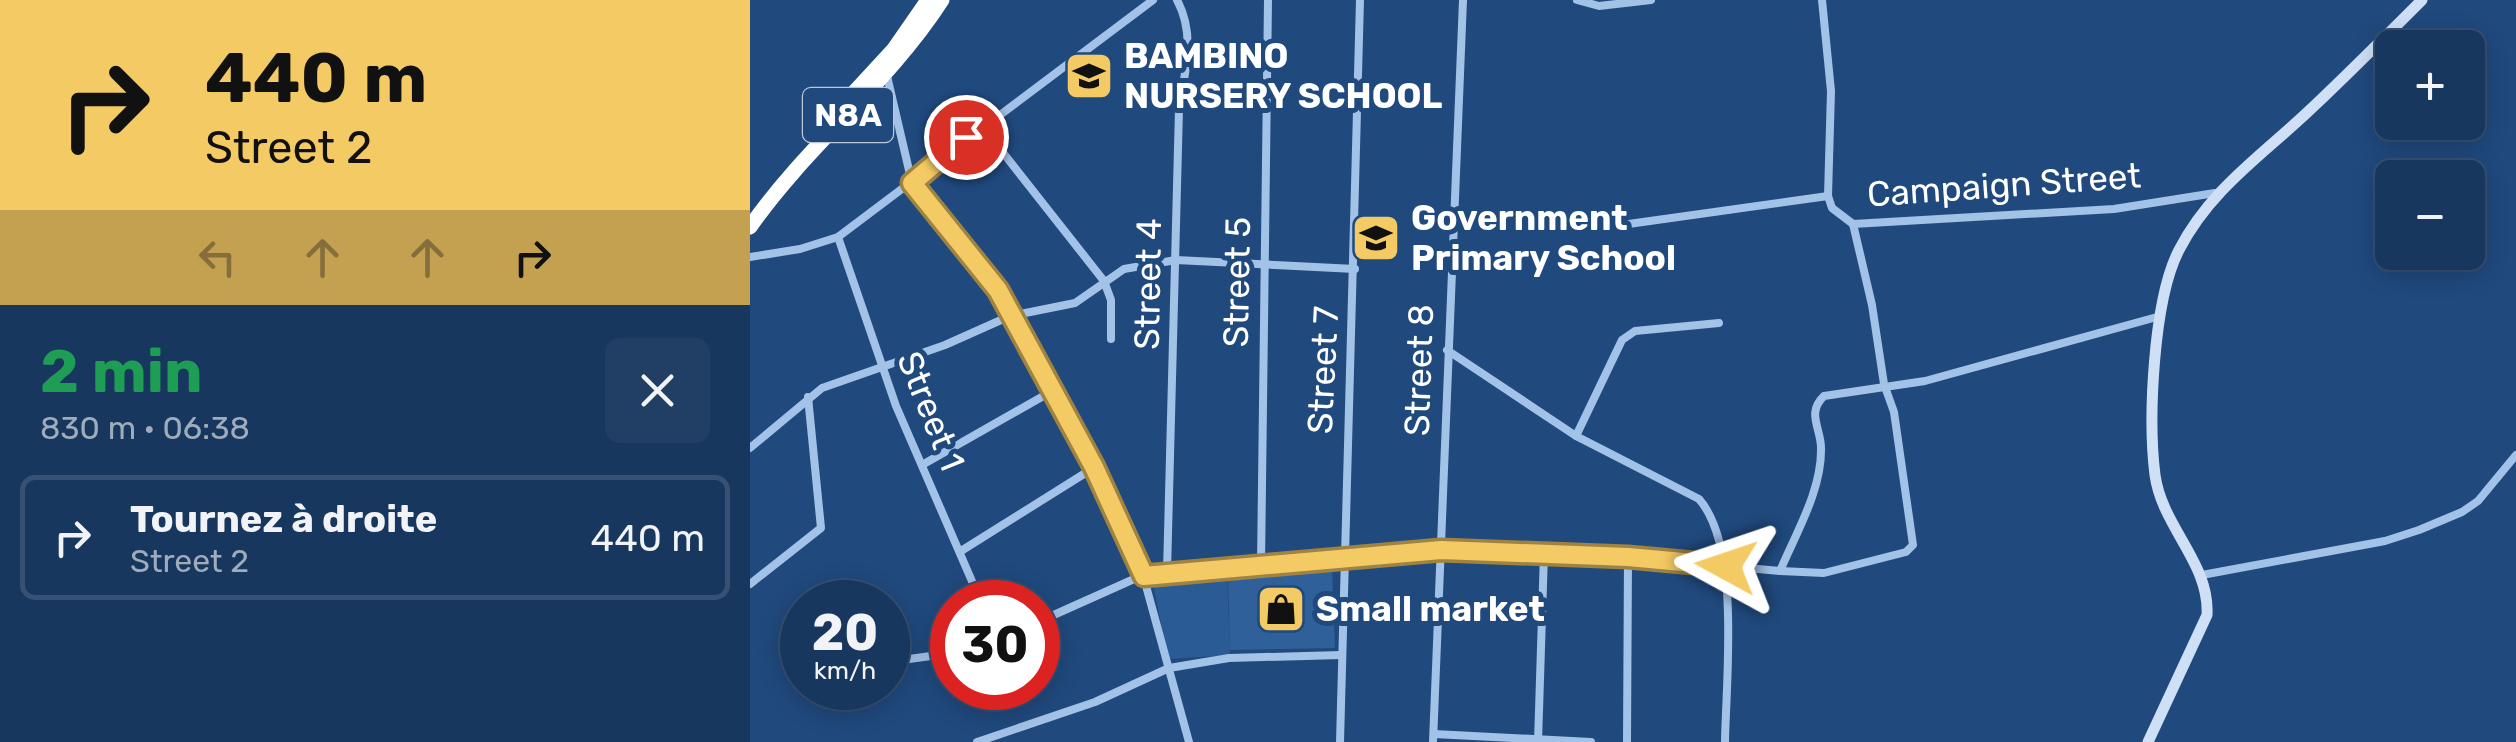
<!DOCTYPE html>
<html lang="fr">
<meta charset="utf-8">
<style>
:root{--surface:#18375e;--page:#213f64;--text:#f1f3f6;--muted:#9facbc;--line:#365173}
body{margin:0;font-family:Rubik,sans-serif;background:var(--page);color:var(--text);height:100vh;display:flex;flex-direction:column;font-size:38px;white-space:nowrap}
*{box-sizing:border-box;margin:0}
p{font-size:32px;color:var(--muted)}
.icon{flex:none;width:55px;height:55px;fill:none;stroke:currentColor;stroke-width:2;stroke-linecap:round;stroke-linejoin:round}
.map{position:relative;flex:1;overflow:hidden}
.details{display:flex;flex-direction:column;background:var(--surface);width:750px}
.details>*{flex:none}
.banner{background:#f4ca64;color:#111;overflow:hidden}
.fabs{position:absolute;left:1625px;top:30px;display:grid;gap:20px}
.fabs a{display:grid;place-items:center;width:110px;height:110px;border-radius:15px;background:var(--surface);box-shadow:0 5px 25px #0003,0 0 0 2px var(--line);font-size:50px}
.speed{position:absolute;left:30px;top:580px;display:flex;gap:20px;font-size:50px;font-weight:700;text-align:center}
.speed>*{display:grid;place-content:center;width:130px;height:130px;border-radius:50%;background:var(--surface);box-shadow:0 5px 25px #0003,0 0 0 2px var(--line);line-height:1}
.speed small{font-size:25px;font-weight:400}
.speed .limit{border:15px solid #d22;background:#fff;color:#111}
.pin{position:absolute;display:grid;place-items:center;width:85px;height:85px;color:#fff;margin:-42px;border:5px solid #fff;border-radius:50%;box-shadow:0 2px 10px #0007}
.me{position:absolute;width:110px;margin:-55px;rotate:275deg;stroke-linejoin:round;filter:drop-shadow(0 0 8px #0008)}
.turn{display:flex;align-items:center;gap:35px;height:210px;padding:0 40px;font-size:45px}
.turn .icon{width:130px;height:130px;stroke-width:2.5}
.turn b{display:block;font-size:70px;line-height:85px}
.lanes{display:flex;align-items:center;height:95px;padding:0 40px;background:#0003;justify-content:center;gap:50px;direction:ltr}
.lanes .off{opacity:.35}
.round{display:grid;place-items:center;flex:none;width:105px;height:105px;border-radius:15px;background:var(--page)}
.summary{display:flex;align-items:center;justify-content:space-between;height:170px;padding:0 40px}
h1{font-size:60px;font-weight:700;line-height:75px;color:#1e9e55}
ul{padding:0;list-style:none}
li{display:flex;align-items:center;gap:30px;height:125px;margin:0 20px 15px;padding:0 20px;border:5px solid var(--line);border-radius:15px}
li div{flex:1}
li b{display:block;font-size:38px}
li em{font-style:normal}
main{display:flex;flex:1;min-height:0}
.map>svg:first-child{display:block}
</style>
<main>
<section class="details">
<div class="banner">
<div class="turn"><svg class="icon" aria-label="right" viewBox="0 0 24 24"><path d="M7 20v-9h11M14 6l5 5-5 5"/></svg><div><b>440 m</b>Street 2</div></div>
<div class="lanes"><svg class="icon off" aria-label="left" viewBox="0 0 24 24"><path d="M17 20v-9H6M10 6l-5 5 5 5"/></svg><svg class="icon off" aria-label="ahead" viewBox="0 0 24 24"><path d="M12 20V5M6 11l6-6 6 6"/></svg><svg class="icon off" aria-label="ahead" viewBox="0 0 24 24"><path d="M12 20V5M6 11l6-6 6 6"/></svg><svg class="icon" aria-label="right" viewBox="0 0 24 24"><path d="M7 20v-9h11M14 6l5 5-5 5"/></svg></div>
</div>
<div class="summary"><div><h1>2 min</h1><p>830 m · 06:38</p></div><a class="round"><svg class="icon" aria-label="close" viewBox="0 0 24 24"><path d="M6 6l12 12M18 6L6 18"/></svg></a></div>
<ul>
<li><svg class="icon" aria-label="right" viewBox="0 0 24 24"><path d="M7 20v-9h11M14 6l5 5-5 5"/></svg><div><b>Tournez à droite</b><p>Street 2</p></div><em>440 m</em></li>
</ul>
</section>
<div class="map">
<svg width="1766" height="742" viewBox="0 0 1766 742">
<rect width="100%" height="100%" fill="#20497d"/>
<path fill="#2a5b95" d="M477 568 480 655 418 659 401 573Z"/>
<path fill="#30609a" d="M582 567 585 648 480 650 478 575Z"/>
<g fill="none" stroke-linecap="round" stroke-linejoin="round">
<g stroke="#a3c2e7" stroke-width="8">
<path d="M827 0 849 6 901 0"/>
<path d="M1072 0 1081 91 1078 196 1082 208 1103 224 1364 209 1465 193"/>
<path d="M137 76 162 183 248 290 345 467 393 575 439 742"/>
<path d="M232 126 354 281 361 300V339"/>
<path d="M704 219 801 229 850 228 1078 196"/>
<path d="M88 237 146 406 231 602"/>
<path d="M0 257 50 249 88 237 403 0"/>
<path d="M697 350 826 436 949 499C991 547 976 678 975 742"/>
<path d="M826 436 872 340 885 331 969 323"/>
<path d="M0 448 72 388 195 345 260 316 325 303 374 269 426 260 605 269"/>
<path d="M172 465 304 390"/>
<path d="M211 551 345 467"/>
<path d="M511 565 518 0"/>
<path d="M1030 571 1074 573 1156 552 1163 545 1144 412 1134 384 1122 305 1103 224"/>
<path d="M417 572 429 109C435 71 446 35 427 0"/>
<path d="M1452 575 1635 541 1669 530 1712 512 1728 501 1766 455"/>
<path d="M0 584 71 528 58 397"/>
<path d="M288 622 393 575 691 550 878 557 1030 571C1046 533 1072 490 1071 448 1071 428 1056 413 1074 396L1175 381 1407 317"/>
<path d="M138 662 202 653"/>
<path d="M684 734 841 742"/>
<path d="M227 742 345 702 419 668 479 658 591 655"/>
<path d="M590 742 610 0"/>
<path d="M683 742 713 0"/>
<path d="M788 742 794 553"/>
<path d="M877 742 878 557"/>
</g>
<path stroke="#cedff6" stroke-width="11" d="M1398 742 1457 615C1460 563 1412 527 1405 475 1398 419 1403 300 1429 250 1461 188 1514 154 1563 107 1600 72 1636 36 1672 0"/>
<g stroke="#fff" stroke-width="15">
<path d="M72 127 144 49 178 0"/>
<path d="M0 227C57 145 138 84 192 0"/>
</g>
</g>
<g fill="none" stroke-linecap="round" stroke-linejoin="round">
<g stroke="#9f8341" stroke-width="25">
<path id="route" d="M216 137 162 183 248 290 344 467 394 576 691 550 878 557 976 566"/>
</g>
<use href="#route" stroke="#f4ca64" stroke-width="18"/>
</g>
<defs>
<g id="school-square" transform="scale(2.5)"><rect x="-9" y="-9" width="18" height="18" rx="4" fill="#f4ca64" stroke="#20497d"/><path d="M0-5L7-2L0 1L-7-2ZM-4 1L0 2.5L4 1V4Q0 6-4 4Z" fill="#111"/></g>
<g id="shop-square" transform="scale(2.5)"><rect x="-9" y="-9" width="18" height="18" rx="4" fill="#f4ca64" stroke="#20497d"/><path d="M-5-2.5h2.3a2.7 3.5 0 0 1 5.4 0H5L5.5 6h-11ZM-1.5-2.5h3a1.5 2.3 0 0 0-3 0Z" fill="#111"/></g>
</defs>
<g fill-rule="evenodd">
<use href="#school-square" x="339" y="76"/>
<use href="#school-square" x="626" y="238"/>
<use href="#shop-square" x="531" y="609"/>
</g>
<g text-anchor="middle" stroke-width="10" stroke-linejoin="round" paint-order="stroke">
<rect fill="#20497d" stroke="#bcc8d8" stroke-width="2.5" x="53" y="88" width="90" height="54" rx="8"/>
<g font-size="32" font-weight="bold" fill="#fff">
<text x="98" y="126">N8A</text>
</g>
<g font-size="35" font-weight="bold" fill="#fff" stroke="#20497d" text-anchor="start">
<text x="374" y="68">BAMBINO<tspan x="374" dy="40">NURSERY SCHOOL</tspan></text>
<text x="661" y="230">Government<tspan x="661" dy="40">Primary School</tspan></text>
<text x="566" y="621">Small market</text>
</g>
<g font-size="35" fill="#fff" stroke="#20497d">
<text transform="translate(1254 185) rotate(-4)" y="12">Campaign Street</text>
<text transform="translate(487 282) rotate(-89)" y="12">Street 5</text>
<text transform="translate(398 284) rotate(-89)" y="12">Street 4</text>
<text transform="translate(573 370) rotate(-87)" y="12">Street 7</text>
<text transform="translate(669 370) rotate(-88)" y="12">Street 8</text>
<text transform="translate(181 411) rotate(68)" y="12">Street 1</text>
</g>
</g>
</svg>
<div class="fabs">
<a>+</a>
<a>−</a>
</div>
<div class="speed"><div>20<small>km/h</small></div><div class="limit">30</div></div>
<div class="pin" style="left:216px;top:137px;background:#d93025"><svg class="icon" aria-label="arrive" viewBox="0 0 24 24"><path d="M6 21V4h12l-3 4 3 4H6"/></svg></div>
<svg class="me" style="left:976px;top:566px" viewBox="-20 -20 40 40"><path d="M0-17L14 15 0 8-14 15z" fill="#f4ca64" stroke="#fff" stroke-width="4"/></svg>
</div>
</main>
